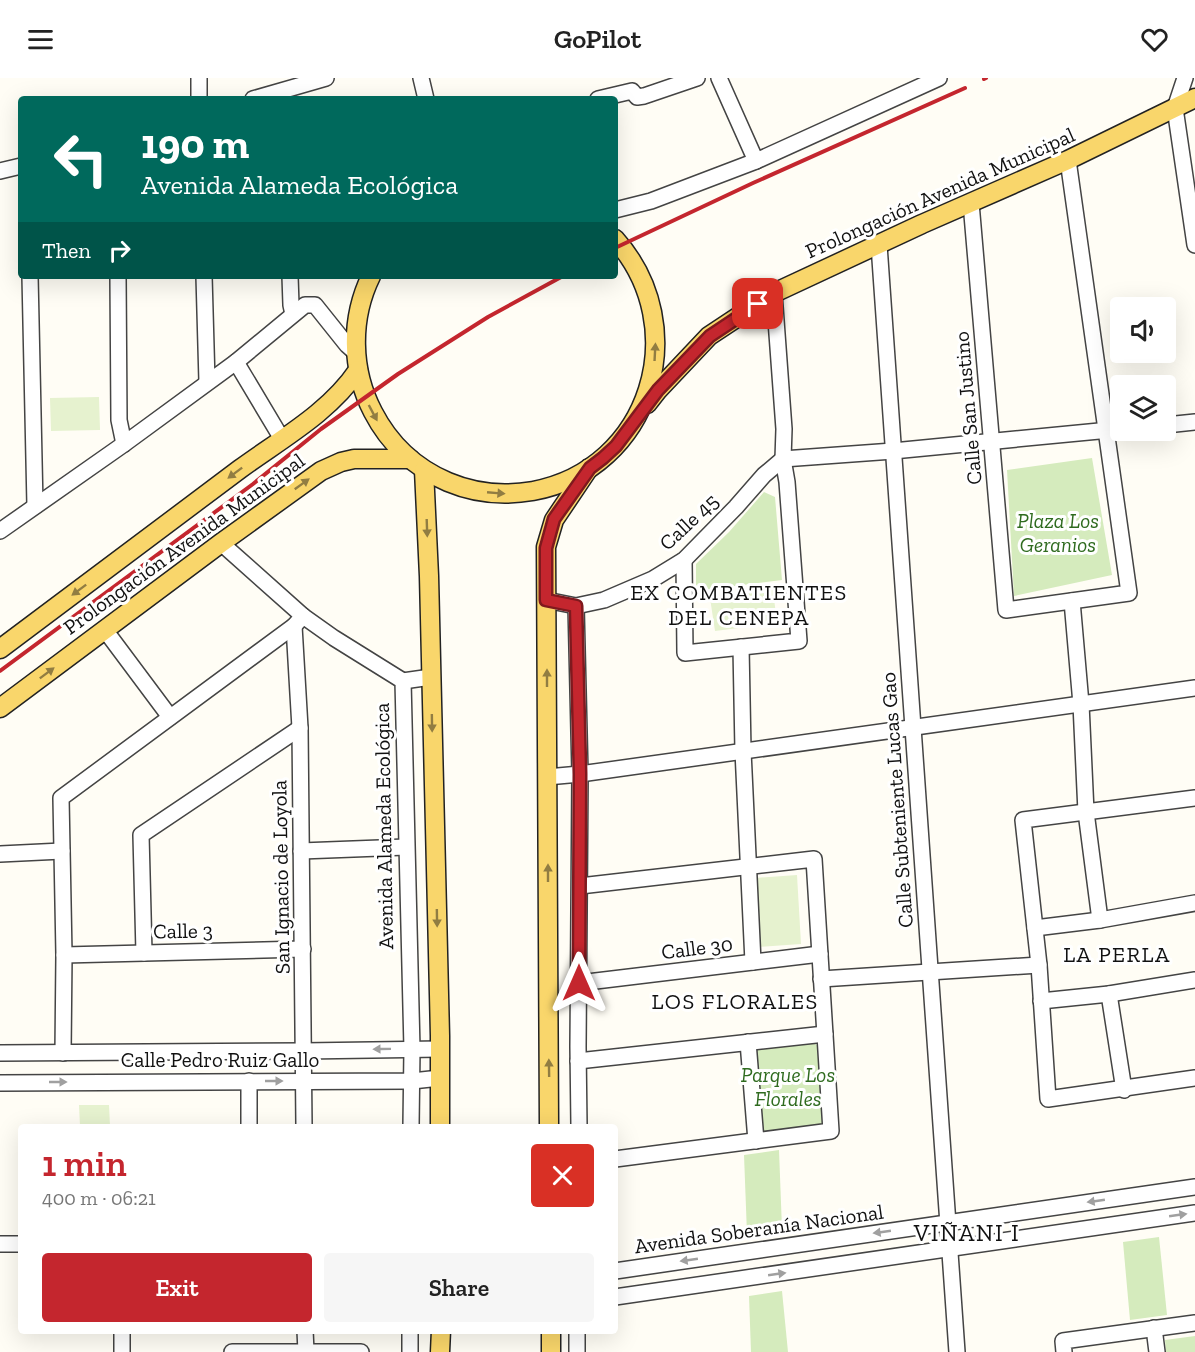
<!DOCTYPE html>
<meta charset="utf-8">
<style>
:root{--surface:#fff;--page:#f6f6f6;--text:#222;--muted:#767676;--accent:#c4262e}
body{margin:0;font-family:"Zilla Slab",serif;background:var(--page);color:var(--text);height:100vh;display:flex;flex-direction:column;font-size:22px;white-space:nowrap}
*{box-sizing:border-box;margin:0}
p{font-size:20px;color:var(--muted)}
.icon{flex:none;width:33px;height:33px;fill:none;stroke:currentColor;stroke-width:2;stroke-linecap:round;stroke-linejoin:round}
.map{position:relative;flex:1;overflow:hidden}
.drawer{position:absolute;left:18px;top:1046px;width:600px;height:210px;display:flex;flex-direction:column;background:var(--surface);border-radius:6px;box-shadow:0 6px 24px #0002}
.drawer>*{flex:none}
.hud{position:absolute;left:18px;top:18px;width:600px;height:183px;border-radius:6px;box-shadow:0 6px 24px #0002;background:#00695c;color:#fff;overflow:hidden}
.buttons{position:absolute;left:1110px;top:219px;display:grid;gap:12px}
.buttons a{display:grid;place-items:center;width:66px;height:66px;border-radius:6px;background:var(--surface);box-shadow:0 6px 24px #0002;font-size:30px}
.pin{position:absolute;display:grid;place-items:center;width:51px;height:51px;color:#fff;margin:-26px;border-radius:12px;box-shadow:0 3px 9px #0006}
.me{position:absolute;width:66px;margin:-33px;rotate:0deg;stroke-linejoin:round;filter:drop-shadow(0 0 4px #0008)}
.turn{display:flex;align-items:center;gap:21px;height:126px;padding:0 24px;font-size:27px}
.turn .icon{width:78px;height:78px;stroke-width:2.5}
.turn b{display:block;font-size:42px;line-height:51px}
.then{display:flex;align-items:center;height:57px;padding:0 24px;background:#0003;gap:12px;font-size:22px}
.round{display:grid;place-items:center;flex:none;width:63px;height:63px;border-radius:6px;background:var(--page)}
.headline{display:flex;align-items:center;justify-content:space-between;height:102px;padding:0 24px}
h1{font-size:36px;font-weight:600;line-height:45px;color:var(--accent)}
.primary-button{display:flex;gap:12px;margin-top:auto;padding:12px 24px}
.primary-button a{flex:1;height:69px;border-radius:6px;background:var(--accent);color:#fff;font-size:24px;font-weight:600;line-height:69px;text-align:center}
.primary-button a+a{background:var(--page);color:var(--text)}
header{display:flex;justify-content:space-between;align-items:center;height:78px;padding:0 24px;background:var(--surface);font-size:27px;font-weight:600}
.map>svg:first-child{display:block}
</style>
<header><svg class="icon" aria-label="menu" viewBox="0 0 24 24"><path d="M4 6h16M4 12h16M4 18h16"/></svg>GoPilot<svg class="icon" aria-label="heart" viewBox="0 0 24 24"><path d="M12 20l-8-8c-3-5 5-10 8-4 3-6 11-1 8 4z"/></svg></header>
<div class="map">
<svg width="1195" height="1274" viewBox="0 0 1195 1274">
<rect width="100%" height="100%" fill="#fffdf5"/>
<g fill="#d5ebbd">
<path d="M1092 380 1112 497 1014 518 1007 392Z"/>
<path d="M764 414 775 419 782 502 696 513V486L729 454Z"/>
<path d="M810 963 817 967 824 1046 819 1052 759 1057 753 972Z"/>
<path d="M779 1072 782 1151 747 1156 744 1077Z"/>
<path d="M1159 1159 1167 1237 1130 1242 1123 1164Z"/>
<path d="M782 1213 788 1274H751L749 1218Z"/>
<path d="M1195 1258V1274H1166L1165 1262Z"/>
</g>
<g fill="#e6f2cf">
<path d="M99 319 100 352 51 353 50 320Z"/>
<path d="M773 512 777 545 715 553 710 520Z"/>
<path d="M797 797 801 866 758 869 754 800Z"/>
<path d="M79 1027H109L110 1048H80Z"/>
</g>
<g fill="none" stroke-linecap="round" stroke-linejoin="round">
<g stroke="#444" stroke-width="18">
<g id="minor">
<path d="M199 0V21"/>
<path d="M421 0 426 21"/>
<path d="M719 0 756 83"/>
<path d="M1185 0 1175 30 1195 167"/>
<path d="M253 21 326 0"/>
<path d="M598 21 632 13 637 19 644 18 697 0"/>
<path d="M0 93 21 88"/>
<path d="M971 125 1006 532 1129 515 1068 82"/>
<path d="M615 132 651 123 756 83 939 0"/>
<path d="M879 167 957 1274"/>
<path d="M30 198 35 428"/>
<path d="M118 198 119 342 124 366"/>
<path d="M204 198 207 304"/>
<path d="M290 198 291 227 293 236"/>
<path d="M236 284 282 361"/>
<path d="M1166 347 1195 344"/>
<path d="M783 381 893 373 1120 351"/>
<path d="M0 453 124 366 236 284 305 227H315L347 267 356 275"/>
<path d="M221 465 303 538 334 560 403 603 412 971 411 1048"/>
<path d="M684 482 685 575 799 563 787 404 783 381 784 351 774 215"/>
<path d="M546 522 576 528 604 522 653 501 684 482 736 429 764 397 783 381"/>
<path d="M1072 523 1081 626 1086 734 1100 842"/>
<path d="M576 528 580 696 578 969 579 1048"/>
<path d="M294 548 300 650 304 1048"/>
<path d="M105 552 170 639"/>
<path d="M741 569 743 673 753 884"/>
<path d="M403 603 431 599"/>
<path d="M547 699 580 696 1195 610"/>
<path d="M1195 720 1023 742 1039 887 1048 1021 1195 1000"/>
<path d="M301 773 406 769"/>
<path d="M0 776 62 773"/>
<path d="M580 808 814 781 831 1053 615 1081"/>
<path d="M1035 850 1100 842 1195 825"/>
<path d="M144 875 141 757 300 650"/>
<path d="M64 877 303 871"/>
<path d="M821 901 1039 887"/>
<path d="M579 905 820 876"/>
<path d="M1109 916 1124 1012"/>
<path d="M1041 923 1109 916 1195 902"/>
<path d="M748 964 756 1063"/>
<path d="M0 975 304 973 440 971"/>
<path d="M63 975 64 877 61 720 294 548 303 538"/>
<path d="M578 983 825 956"/>
<path d="M0 1005 412 1003 440 1000"/>
<path d="M249 1048V1003"/>
<path d="M0 1166H21"/>
<path d="M615 1193 1195 1109"/>
<path d="M615 1219 1195 1135"/>
<path d="M1154 1250 1157 1274"/>
<path d="M305 1252 306 1274"/>
<path d="M577 1252V1274"/>
<path d="M122 1274V1252"/>
<path d="M232 1274H361"/>
<path d="M410 1274V1252"/>
<path d="M1064 1274 1063 1263 1195 1245"/>
</g>
</g>
<g stroke="#222" stroke-width="21">
<g id="major">
<path d="M371 198C350 241 351 292 373 334 389 365 415 390 448 404 474 415 504 418 533 413 651 391 694 249 615 161"/>
<path d="M647 326 658 312 709 258 774 215 922 146 1068 82 1195 20"/>
<path d="M424 392 429 498 440 958V1048"/>
<path d="M0 571C80 511 160 451 240 391 281 361 329 335 358 292"/>
<path d="M0 630 221 465 321 393 341 384 354 381H410"/>
<path d="M549 1048 546 469 554 442 589 390"/>
<path d="M551 1252V1274"/>
<path d="M440 1274 441 1252"/>
</g>
</g>
<use href="#minor" stroke="#fff" stroke-width="15"/>
<use href="#major" stroke="#f9d66b" stroke-width="18"/>
<g stroke="#c4262e" stroke-width="4">
<path d="M984 1 986 0"/>
<path d="M615 170 753 105 965 10"/>
<path d="M0 593 253 406 321 351 398 296 488 239 563 198"/>
</g>
</g>
<defs><path id="oneway-solid" d="M-6-.8H1V-3.2L6.5 0L1 3.2V.8H-6Z" transform="scale(1.5)"/></defs>
<g fill="#917d42">
<use href="#oneway-solid" transform="translate(655 274) rotate(-87)"/>
<use href="#oneway-solid" transform="translate(373 335) rotate(62)"/>
<use href="#oneway-solid" transform="translate(235 395) rotate(143)"/>
<use href="#oneway-solid" transform="translate(302 406) rotate(-36)"/>
<use href="#oneway-solid" transform="translate(496 415) rotate(5)"/>
<use href="#oneway-solid" transform="translate(427 450) rotate(88)"/>
<use href="#oneway-solid" transform="translate(79 512) rotate(143)"/>
<use href="#oneway-solid" transform="translate(47 595) rotate(-37)"/>
<use href="#oneway-solid" transform="translate(547 600) rotate(-90)"/>
<use href="#oneway-solid" transform="translate(432 645) rotate(89)"/>
<use href="#oneway-solid" transform="translate(548 795) rotate(-90)"/>
<use href="#oneway-solid" transform="translate(437 840) rotate(89)"/>
<use href="#oneway-solid" transform="translate(549 990) rotate(-91)"/>
</g>
<g fill="#a0a0a0">
<use href="#oneway-solid" transform="translate(382 971) rotate(179)"/>
<use href="#oneway-solid" transform="translate(274 1003)"/>
<use href="#oneway-solid" transform="translate(58 1004)"/>
<use href="#oneway-solid" transform="translate(1096 1123) rotate(172)"/>
<use href="#oneway-solid" transform="translate(1178 1137) rotate(-8)"/>
<use href="#oneway-solid" transform="translate(882 1154) rotate(172)"/>
<use href="#oneway-solid" transform="translate(689 1182) rotate(172)"/>
<use href="#oneway-solid" transform="translate(777 1196) rotate(-8)"/>
</g>
<g fill="none" stroke-linecap="round" stroke-linejoin="round">
<g stroke="#7f191e" stroke-width="15">
<path id="route" d="M579 905 580 696 576 528 546 522V470L554 441 590 390 603 380 616 368 658 312 710 258 758 226"/>
</g>
<use href="#route" stroke="#c4262e" stroke-width="10"/>
</g>
<g text-anchor="middle" stroke-width="6" stroke-linejoin="round" paint-order="stroke">
<g font-size="21" fill="#111" stroke="#fff">
<text transform="translate(940 115) rotate(-24)" y="7">Prolongación Avenida Municipal</text>
<text transform="translate(968 330) rotate(-95)" y="7">Calle San Justino</text>
<text transform="translate(689 444) rotate(-43)" y="7">Calle 45</text>
<text transform="translate(184 466) rotate(-36)" y="7">Prolongación Avenida Municipal</text>
<text transform="translate(897 722) rotate(-94)" y="7">Calle Subteniente Lucas Gao</text>
<text transform="translate(384 748) rotate(-91)" y="7">Avenida Alameda Ecológica</text>
<text transform="translate(281 799) rotate(-91)" y="7">San Ignacio de Loyola</text>
<text transform="translate(183 853) rotate(-1)" y="7">Calle 3</text>
<text transform="translate(697 870) rotate(-7)" y="7">Calle 30</text>
<text x="220" y="989">Calle Pedro Ruiz Gallo</text>
<text transform="translate(759 1151) rotate(-8)" y="7">Avenida Soberanía Nacional</text>
</g>
<g font-size="21" font-style="italic" fill="#2f6b1f" stroke="#fff">
<text x="1058" y="450">Plaza Los<tspan x="1058" dy="24">Geranios</tspan></text>
<text x="788" y="1004">Parque Los<tspan x="788" dy="24">Florales</tspan></text>
</g>
<g font-size="22" letter-spacing="1.5" fill="#111" stroke="#fff">
<text x="739" y="522">EX COMBATIENTES<tspan x="739" dy="25">DEL CENEPA</tspan></text>
<text x="1117" y="884">LA PERLA</text>
<text x="735" y="931">LOS FLORALES</text>
</g>
<g font-size="24" letter-spacing="1.5" fill="#111" stroke="#fff">
<text x="967" y="1163">VIÑANI I</text>
</g>
</g>
</svg>
<div class="buttons">
<a><svg class="icon" aria-label="sound" viewBox="0 0 24 24"><path d="M4 9h4l5-4v14l-5-4H4zM17 9q2 3 0 6"/></svg></a>
<a><svg class="icon" aria-label="layers" viewBox="0 0 24 24"><path d="M12 4l9 5-9 5-9-5zM3 14l9 5 9-5"/></svg></a>
</div>
<div class="pin" style="left:758px;top:226px;background:#d93025"><svg class="icon" aria-label="arrive" viewBox="0 0 24 24"><path d="M6 21V4h12l-3 4 3 4H6"/></svg></div>
<svg class="me" style="left:579px;top:905px" viewBox="-20 -20 40 40"><path d="M0-17L14 15 0 8-14 15z" fill="#c4262e" stroke="#fff" stroke-width="4"/></svg>
<div class="hud">
<div class="turn"><svg class="icon" aria-label="left" viewBox="0 0 24 24"><path d="M17 20v-9H6M10 6l-5 5 5 5"/></svg><div><b>190 m</b>Avenida Alameda Ecológica</div></div>
<div class="then">Then<svg class="icon" aria-label="right" viewBox="0 0 24 24"><path d="M7 20v-9h11M14 6l5 5-5 5"/></svg></div>
</div>
<section class="drawer">
<div class="headline"><div><h1>1 min</h1><p>400 m · 06:21</p></div><a class="round" style="background:#d93025;color:#fff"><svg class="icon" aria-label="close" viewBox="0 0 24 24"><path d="M6 6l12 12M18 6L6 18"/></svg></a></div>
<div class="primary-button"><a>Exit</a><a>Share</a></div>
</section>
</div>
